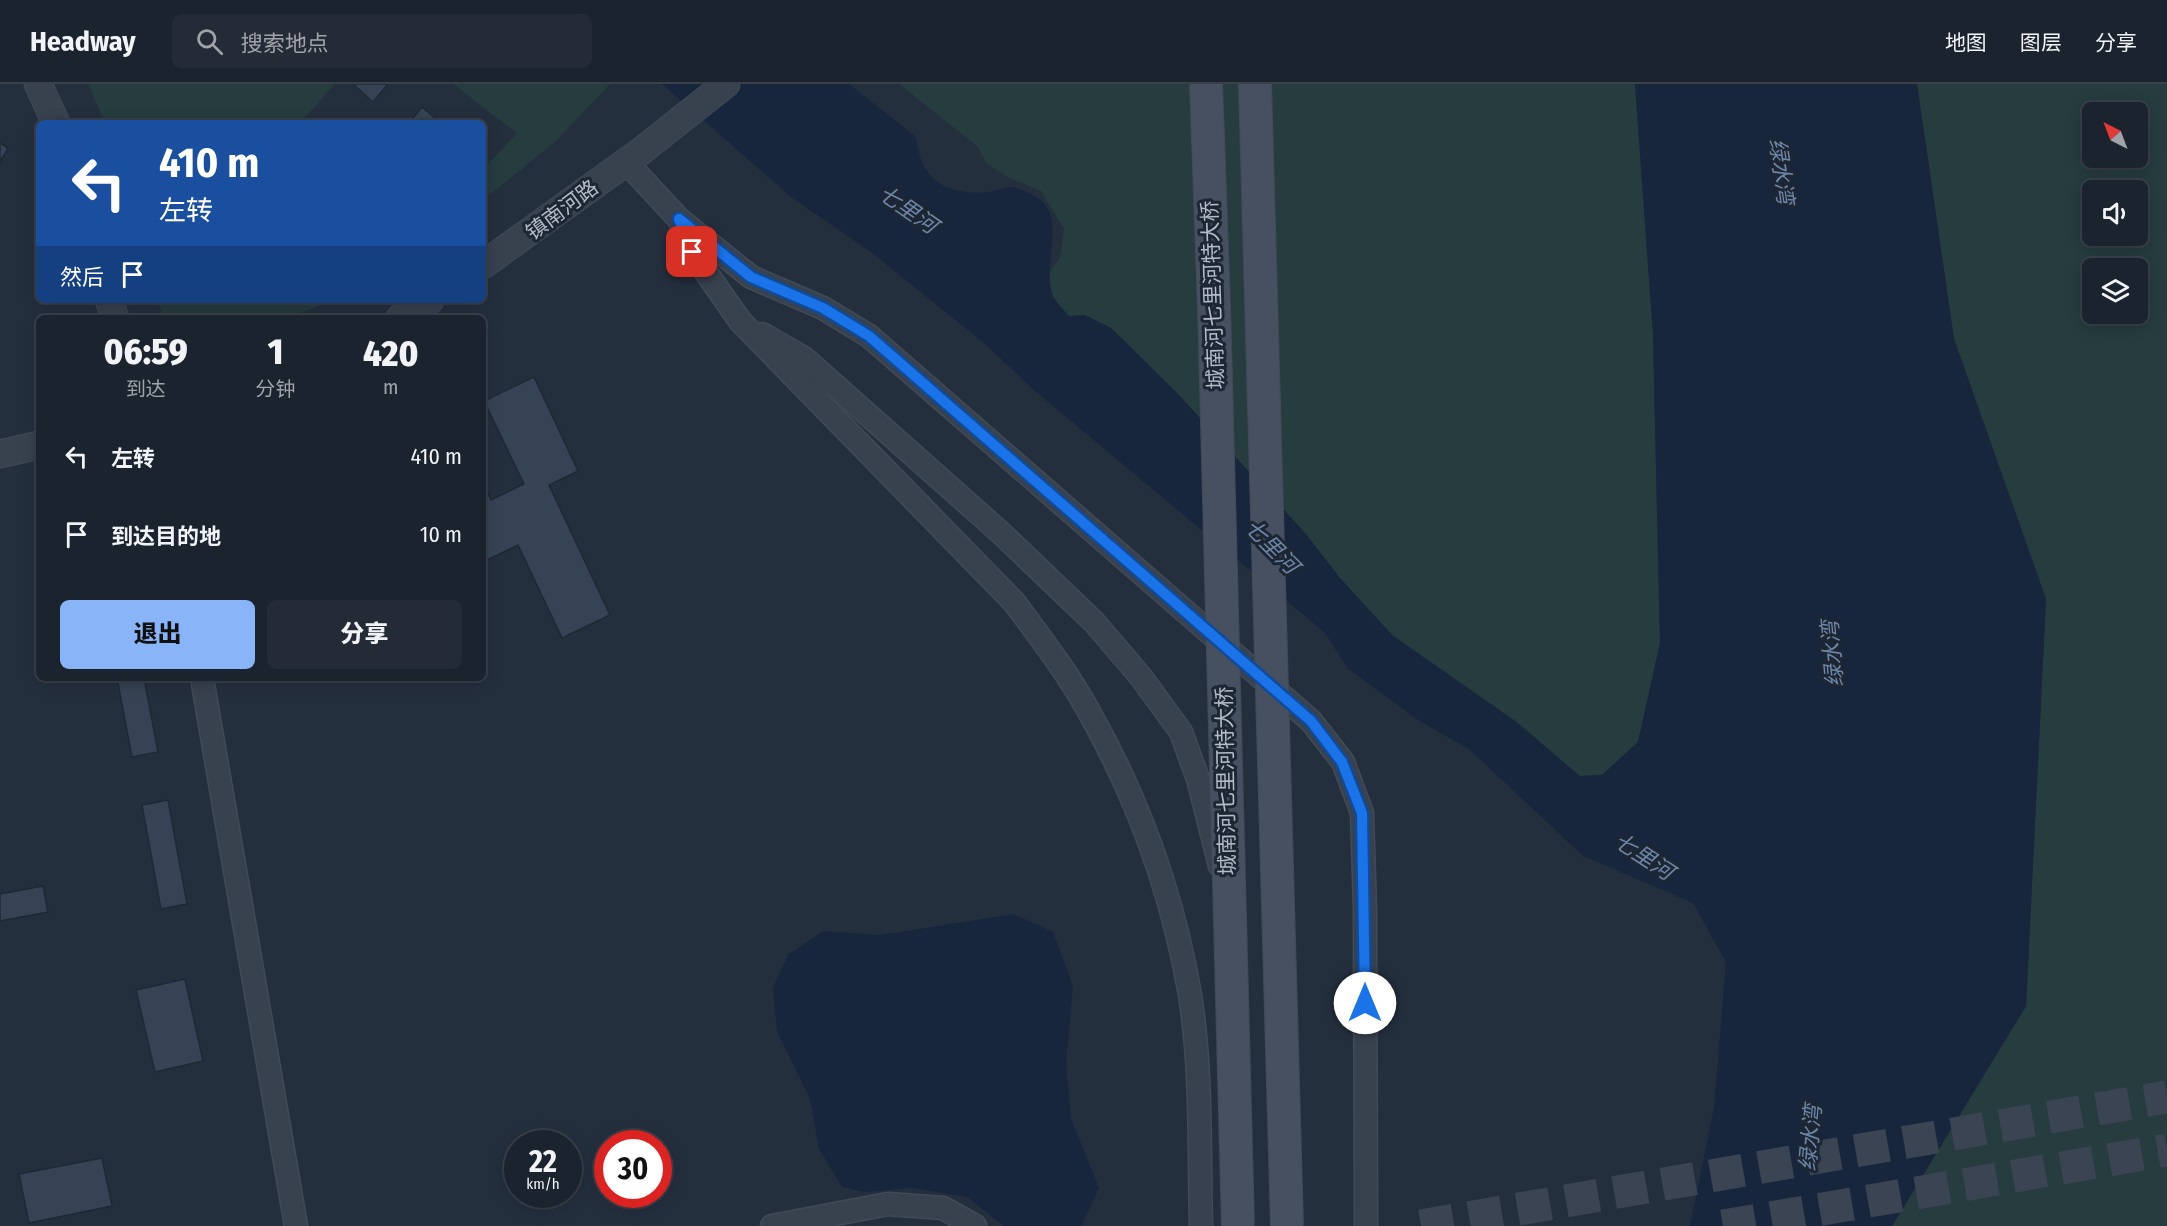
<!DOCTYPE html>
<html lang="zh">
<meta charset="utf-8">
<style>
:root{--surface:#1b232e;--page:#242b36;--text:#f1f3f6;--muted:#a0a4aa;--line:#39404a;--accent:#8ab4f8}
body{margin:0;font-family:"Fira Sans Condensed","Noto Sans SC",sans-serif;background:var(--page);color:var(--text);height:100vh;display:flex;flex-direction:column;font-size:22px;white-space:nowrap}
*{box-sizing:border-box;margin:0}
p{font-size:20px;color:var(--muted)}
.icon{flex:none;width:33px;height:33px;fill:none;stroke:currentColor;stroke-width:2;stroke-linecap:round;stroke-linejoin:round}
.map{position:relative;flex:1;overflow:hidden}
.drawer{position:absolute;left:36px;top:231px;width:450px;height:366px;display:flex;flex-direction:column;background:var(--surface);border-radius:9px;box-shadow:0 3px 15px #0003,0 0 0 2px var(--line)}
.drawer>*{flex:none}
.hud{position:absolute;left:36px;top:36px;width:450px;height:183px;border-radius:9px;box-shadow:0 3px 15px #0003,0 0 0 2px var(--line);background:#1a4fa0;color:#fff;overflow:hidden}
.needle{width:39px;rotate:318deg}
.fabs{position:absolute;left:2082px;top:18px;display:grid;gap:12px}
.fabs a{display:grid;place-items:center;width:66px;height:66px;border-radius:9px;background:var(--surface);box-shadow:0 3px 15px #0003,0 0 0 2px var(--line);font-size:30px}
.speed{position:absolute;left:504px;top:1046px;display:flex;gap:12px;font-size:30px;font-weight:700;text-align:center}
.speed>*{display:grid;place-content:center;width:78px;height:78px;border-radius:50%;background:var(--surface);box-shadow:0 3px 15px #0003,0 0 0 2px var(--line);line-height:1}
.speed small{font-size:15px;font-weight:400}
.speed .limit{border:9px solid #d22;background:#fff;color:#111}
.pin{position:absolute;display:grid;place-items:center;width:51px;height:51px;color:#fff;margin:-26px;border-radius:12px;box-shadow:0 3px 9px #0006}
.me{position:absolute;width:66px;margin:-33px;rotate:0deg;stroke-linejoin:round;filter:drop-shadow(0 0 4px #0008)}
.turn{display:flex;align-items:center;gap:21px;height:126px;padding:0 24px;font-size:27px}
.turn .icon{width:78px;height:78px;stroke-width:2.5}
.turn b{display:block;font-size:42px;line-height:51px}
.then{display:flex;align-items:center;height:57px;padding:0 24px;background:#0003;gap:12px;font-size:22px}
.eta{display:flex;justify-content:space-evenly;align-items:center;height:102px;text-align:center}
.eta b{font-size:36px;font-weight:800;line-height:42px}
.cta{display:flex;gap:12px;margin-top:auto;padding:12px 24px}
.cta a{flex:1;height:69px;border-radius:9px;background:var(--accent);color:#111;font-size:24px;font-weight:800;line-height:69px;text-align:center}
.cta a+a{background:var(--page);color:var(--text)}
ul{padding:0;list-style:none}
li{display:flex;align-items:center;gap:18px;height:78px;padding:0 24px}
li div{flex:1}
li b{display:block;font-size:22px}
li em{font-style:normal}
header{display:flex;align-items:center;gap:36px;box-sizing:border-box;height:84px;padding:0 30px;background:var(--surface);border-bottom:2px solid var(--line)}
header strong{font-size:28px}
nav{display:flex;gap:33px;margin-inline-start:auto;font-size:21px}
.search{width:420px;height:54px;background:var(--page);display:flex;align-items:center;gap:15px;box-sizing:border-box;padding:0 21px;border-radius:9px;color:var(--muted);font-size:22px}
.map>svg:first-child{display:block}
</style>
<header>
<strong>Headway</strong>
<div class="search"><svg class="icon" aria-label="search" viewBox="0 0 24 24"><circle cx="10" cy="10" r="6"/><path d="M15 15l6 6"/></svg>搜索地点</div>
<nav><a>地图</a><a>图层</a><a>分享</a></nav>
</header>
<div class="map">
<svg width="2167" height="1142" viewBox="0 0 2167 1142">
<rect width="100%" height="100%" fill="#242f3e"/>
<g fill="#263c3f" fill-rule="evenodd">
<path d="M88 0H335L300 39H105Z"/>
<path d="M453 0H610L555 58 483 116V85L517 49Z"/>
<path d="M899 0H1635L1653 250 1660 559 1638 658 1602 691 1580 692 1515 637 1392 551 1340 494 1305 449 1178 310 1111 244 1085 231 1069 233 1052 212 1049 189 1060 174 1064 145 1041 107 1009 94 986 79 977 62Z"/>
<path d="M1917 0H2167V1142H1892L2026 922 2046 515 1954 255ZM2092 28H2138V74H2092ZM2092 106H2138V152H2092ZM2092 184H2138V230H2092Z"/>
<path d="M158 216H333L288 234H163Z"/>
</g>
<g fill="#17263c">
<path d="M662 0H849L916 53C920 97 948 112 989 108 997 107 1005 103 1012 103 1019 104 1032 110 1038 114 1067 133 1042 182 1052 210 1055 218 1064 226 1069 232L1085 231 1111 244 1178 310 1305 449 1340 494 1392 551 1515 637 1580 692 1602 691 1638 658 1660 559 1653 250 1635 0H1917L1954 255 2046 515 2026 922 1892 1142H1690L1714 1023 1726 878 1693 819 1583 772 1469 665 1421 638 1348 585 1325 549 1035 307 984 259 871 168 791 113Z"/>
<path d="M1014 830 1053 848 1073 902 1066 979 1071 1035 1099 1104 1081 1142H1004L967 1113 912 1104 865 1108 842 1103 819 1065 810 1015 777 947 773 904 788 871 823 847 881 851Z"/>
</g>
<g fill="#364354" stroke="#1f2835" stroke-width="1.5">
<path d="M353 0H388L373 18Z"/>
<path d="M422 23 441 39H409Z"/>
<path d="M0 59 8 64 0 78Z"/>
<path d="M534 293 578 387 549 401 610 531 562 554 518 461 483 478V398L491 416 524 400 484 317Z"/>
<path d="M117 594H144L158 668 132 673Z"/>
<path d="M168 716 187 820 161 825 142 721Z"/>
<path d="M43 802 48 828 0 837V810Z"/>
<path d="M185 895 203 977 155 988 136 906Z"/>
<path d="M102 1074 112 1122 29 1139 19 1090Z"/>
</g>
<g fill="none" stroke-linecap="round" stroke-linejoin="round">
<g stroke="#3a4453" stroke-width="33" stroke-dasharray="33 16" stroke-linecap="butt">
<path d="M1421 1142 2167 1013"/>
<path d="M1723 1142 2167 1066"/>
</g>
<g stroke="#414a57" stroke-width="25">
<g id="minor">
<path d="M626 78 679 135 751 193 823 224 869 252 1311 637 1343 678 1362 729 1365 826 1366 1142"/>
<path d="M680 137 692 168 740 237 1014 518C1040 553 1067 588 1088 626 1138 714 1173 812 1190 911 1202 987 1199 1066 1201 1142"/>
<path d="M762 250 804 274 1001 449 1094 538 1141 593 1181 648 1198 695 1220 782"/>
<path d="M202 594 296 1142"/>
<path d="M772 1142 888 1120 943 1124 975 1142"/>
</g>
</g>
<g stroke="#414a57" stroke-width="29">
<g id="tertiary">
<path d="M38 0 56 39"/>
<path d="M483 181 640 68 726 0"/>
<path d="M109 216 115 234"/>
<path d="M400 234 430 216"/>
<path d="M0 370 39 361"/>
</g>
</g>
<use href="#minor" stroke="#38414e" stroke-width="22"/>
<use href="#tertiary" stroke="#38414e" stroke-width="27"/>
<g stroke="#414a57" stroke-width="34" stroke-linecap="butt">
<g id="secondary-bridge">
<path d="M1206 0 1214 222 1238 1142"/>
<path d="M1255 0 1287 1142"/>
</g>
</g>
<use href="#secondary-bridge" stroke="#465061" stroke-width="32"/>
</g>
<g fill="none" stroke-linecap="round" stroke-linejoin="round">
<g stroke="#114b97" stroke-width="15">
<path id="route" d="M692 168 679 135 751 193 823 224 869 252 1311 637 1342 678 1362 729 1365 919"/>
</g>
<use href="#route" stroke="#1a73e8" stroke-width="10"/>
</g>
<g text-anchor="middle" stroke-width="6" stroke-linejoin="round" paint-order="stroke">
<g font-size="21" fill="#b4bcc9" stroke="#1d2633">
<text transform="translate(562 126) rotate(-37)" y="7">镇南河路</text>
<text transform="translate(1213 211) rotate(-92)" y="7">城南河七里河特大桥</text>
<text transform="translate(1226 697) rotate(-91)" y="7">城南河七里河特大桥</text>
</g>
<g font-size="22" font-style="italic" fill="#6d86a8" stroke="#1d2633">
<text transform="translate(1782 87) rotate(82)" y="8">绿水湾</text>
<text transform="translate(908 125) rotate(35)" y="8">七里河</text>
<text transform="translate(1272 462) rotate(45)" y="8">七里河</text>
<text transform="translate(1832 570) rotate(-95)" y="8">绿水湾</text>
<text transform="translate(1644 772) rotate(33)" y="8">七里河</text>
<text transform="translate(1810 1054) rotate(-85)" y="8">绿水湾</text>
</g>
</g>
</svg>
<div class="fabs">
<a><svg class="needle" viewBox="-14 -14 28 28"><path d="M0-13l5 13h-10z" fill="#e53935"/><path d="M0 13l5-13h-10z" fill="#a0a4aa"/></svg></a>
<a><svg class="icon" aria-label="sound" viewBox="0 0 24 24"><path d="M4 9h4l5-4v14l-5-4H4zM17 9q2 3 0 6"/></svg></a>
<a><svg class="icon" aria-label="layers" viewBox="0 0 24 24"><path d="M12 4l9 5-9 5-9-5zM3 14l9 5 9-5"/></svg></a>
</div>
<div class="speed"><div>22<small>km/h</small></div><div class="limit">30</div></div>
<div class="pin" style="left:692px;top:168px;background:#d93025"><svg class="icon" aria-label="arrive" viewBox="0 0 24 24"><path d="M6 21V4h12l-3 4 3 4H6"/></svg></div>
<svg class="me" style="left:1365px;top:919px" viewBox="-20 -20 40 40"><circle r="19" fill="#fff"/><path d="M0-13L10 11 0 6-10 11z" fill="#1a73e8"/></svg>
<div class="hud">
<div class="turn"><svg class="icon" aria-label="left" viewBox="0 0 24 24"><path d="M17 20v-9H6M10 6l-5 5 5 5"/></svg><div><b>410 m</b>左转</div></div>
<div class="then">然后<svg class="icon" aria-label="arrive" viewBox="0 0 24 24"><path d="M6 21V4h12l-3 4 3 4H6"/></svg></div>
</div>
<section class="drawer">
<div class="eta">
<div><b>06:59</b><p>到达</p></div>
<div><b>1</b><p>分钟</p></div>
<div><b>420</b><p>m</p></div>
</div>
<ul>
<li><svg class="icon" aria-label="left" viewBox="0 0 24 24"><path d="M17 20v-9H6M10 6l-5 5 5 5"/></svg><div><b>左转</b></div><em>410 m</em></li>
<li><svg class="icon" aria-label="arrive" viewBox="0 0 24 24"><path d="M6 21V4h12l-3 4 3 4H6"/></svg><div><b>到达目的地</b></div><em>10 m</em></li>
</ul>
<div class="cta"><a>退出</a><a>分享</a></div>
</section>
</div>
